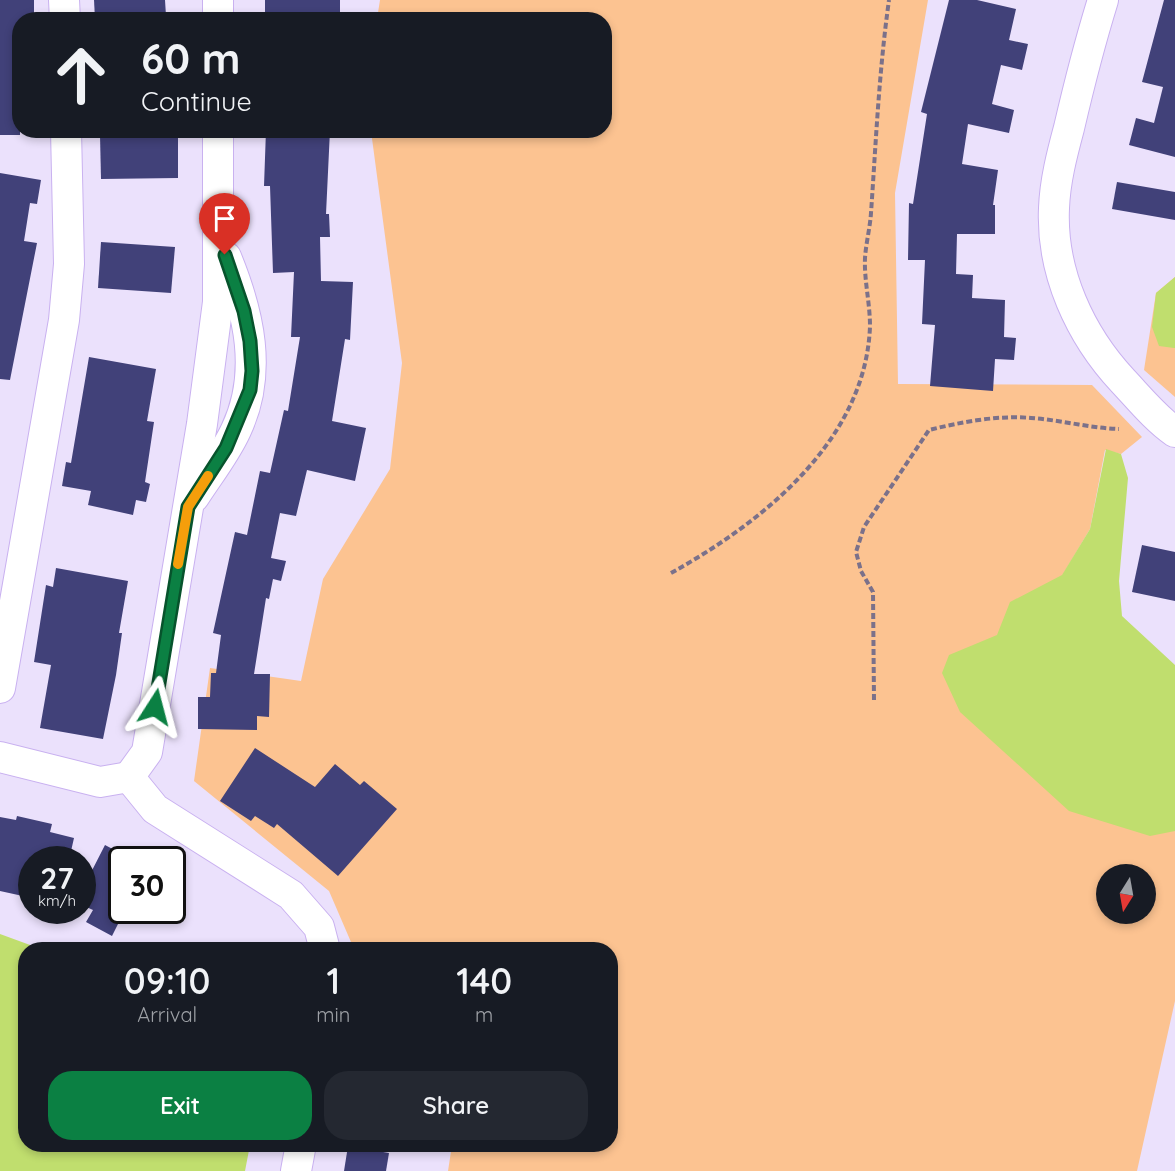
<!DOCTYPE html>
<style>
:root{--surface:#171b24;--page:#242831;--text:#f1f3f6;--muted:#9ea1a6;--accent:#0b8043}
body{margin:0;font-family:Quicksand,sans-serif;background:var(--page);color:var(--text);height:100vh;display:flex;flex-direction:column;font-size:22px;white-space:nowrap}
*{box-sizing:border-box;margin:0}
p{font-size:20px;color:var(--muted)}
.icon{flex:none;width:33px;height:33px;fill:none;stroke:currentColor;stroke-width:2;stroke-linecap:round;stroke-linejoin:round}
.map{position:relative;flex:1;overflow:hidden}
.sheet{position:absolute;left:18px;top:942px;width:600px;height:210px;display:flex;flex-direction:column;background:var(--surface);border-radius:24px;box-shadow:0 3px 9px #0003}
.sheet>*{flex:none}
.guide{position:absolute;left:12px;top:12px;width:600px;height:126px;border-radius:24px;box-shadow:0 3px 9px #0003;background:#171b24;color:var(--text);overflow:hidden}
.needle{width:39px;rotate:191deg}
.controls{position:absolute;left:1096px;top:864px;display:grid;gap:12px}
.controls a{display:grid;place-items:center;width:60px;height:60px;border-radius:50%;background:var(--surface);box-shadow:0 3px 9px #0003;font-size:30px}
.speed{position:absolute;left:18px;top:846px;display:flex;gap:12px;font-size:30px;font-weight:700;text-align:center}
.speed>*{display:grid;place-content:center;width:78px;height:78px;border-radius:50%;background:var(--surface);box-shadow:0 3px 9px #0003;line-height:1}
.speed small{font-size:15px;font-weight:400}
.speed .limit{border:3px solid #111;border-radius:9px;background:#fff;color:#111}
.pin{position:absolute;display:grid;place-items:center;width:51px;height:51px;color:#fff;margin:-62px -26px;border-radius:50% 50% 50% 0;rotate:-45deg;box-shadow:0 0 6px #0007}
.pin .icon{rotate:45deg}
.me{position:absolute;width:66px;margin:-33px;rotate:9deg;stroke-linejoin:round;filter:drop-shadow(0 0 4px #0008)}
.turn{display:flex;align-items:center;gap:21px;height:126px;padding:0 30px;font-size:27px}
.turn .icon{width:78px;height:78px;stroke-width:2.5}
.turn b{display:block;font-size:42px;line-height:51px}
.eta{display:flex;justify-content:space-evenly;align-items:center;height:102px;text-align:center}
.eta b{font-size:36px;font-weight:600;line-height:42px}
.action{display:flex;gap:12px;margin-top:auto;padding:12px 30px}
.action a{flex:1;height:69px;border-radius:24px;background:var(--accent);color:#fff;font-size:24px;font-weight:600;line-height:69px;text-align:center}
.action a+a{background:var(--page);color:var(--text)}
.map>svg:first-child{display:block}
</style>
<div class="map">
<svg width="1175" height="1171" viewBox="0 0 1175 1171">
<rect width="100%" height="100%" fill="#ebe1fc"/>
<g fill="#fcc391" fill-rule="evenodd">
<path d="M380 0H928L895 193 898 384 1092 385 1142 437 1121 454 1105 450 1090 529 1062 576 1175 773V1001L1137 1171H448L452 1145 610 1144V950L354 949 329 891 194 781 210 668 301 681 323 579 390 469 402 363 371 131 604 130V20L377 19ZM1107 874H1146V914H1107Z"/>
<path d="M1175 277V397L1144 370 1156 293Z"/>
</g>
<g fill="#c0de6e">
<path d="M1175 277V348H1174L1159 346 1152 327 1156 293Z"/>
<path d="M1106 449 1121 454 1128 478 1119 581 1122 616 1175 665V831L1150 836 1069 811 960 712 942 673 949 655 997 635 1010 602 1062 575 1090 529Z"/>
<path d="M0 934 41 949 26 950V1144L250 1145 245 1171H0Z"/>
</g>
<g fill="#414179">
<path d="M0 0H34V20H20V135H0Z"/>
<path d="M94 0H165L166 16 95 19Z"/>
<rect x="265" y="0" width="75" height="20"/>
<path d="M949 0H977L1016 9 1009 40 1028 44 1022 70 1001 65 992 104 1014 110 1009 133 968 124 962 164 998 170 993 205H995V234H957L956 274 973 275 972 298 1005 300 1004 337 1016 338 1014 360 995 359 993 391 930 386 935 325 922 324 925 260H908L909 203 913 204 927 114 921 112Z"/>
<path d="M1164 0H1175V157L1129 145 1136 118 1154 123 1163 87 1142 82Z"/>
<path d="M266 130H330L326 214H329L330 237H320L321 281 353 282 350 340 345 339 332 421 366 428 355 481 307 470 296 516 280 513 271 558 286 561 281 581 273 579 269 599 266 598 254 674H270L269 717 257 716V730L198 729V697H210L211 673H216L221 635 213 633 235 532 247 535 260 471 270 473 284 410 288 411 300 337H291L294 272 273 273 270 186H264Z"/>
<path d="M178 134V178L101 179 100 135Z"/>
<path d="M0 173 41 180 37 204 30 203 24 241 37 243 10 380 0 379Z"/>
<path d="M1117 182 1175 192V220L1112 209Z"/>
<path d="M101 242 175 247 171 293 98 288Z"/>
<path d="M89 357 156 369 147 421 154 422 145 482 150 484 146 502 136 500 133 515 88 505 91 491 62 486 66 462 71 463Z"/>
<path d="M1142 545 1175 552V601L1132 592Z"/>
<path d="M56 568 128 581 119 633H122L116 675 103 739 40 728 51 665 34 662 46 585 53 587Z"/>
<path d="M255 748 315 787 335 764 360 785 364 781 397 809 338 876 277 824 274 828 255 816 251 821 220 801Z"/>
<path d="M17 816 52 824 50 832 74 838 69 860H32V898L0 891V817L16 820Z"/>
<path d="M105 845 122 854V916L112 936 86 922 93 910 82 905V890Z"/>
<path d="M348 1146 389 1153 386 1171H344Z"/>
</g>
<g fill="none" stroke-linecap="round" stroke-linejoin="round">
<g stroke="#c9b1f0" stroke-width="32">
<g id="minor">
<path d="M64 0 65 20"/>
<path d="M1103 0C1090 42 1079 85 1069 128 1062 154 1055 181 1054 208 1051 272 1080 335 1123 381 1139 398 1156 419 1175 432"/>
<path d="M218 20V0"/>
<path d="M194 497C208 475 225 454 236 430 263 373 249 313 226 257"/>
<path d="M0 688 64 320 69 264 66 130"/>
<path d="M0 757 100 782 129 777"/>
<path d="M129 777 147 752 202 424 218 302V130"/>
<path d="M129 777 155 809 291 895 319 927 325 950"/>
<path d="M296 1171 301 1144"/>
</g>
</g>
<g stroke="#7b718a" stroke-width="4" stroke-dasharray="6 3" stroke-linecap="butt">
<path d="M671 573C763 522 866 440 870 326 870 303 864 280 865 258 866 243 870 228 871 213 876 141 879 71 889 0"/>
<path d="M874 700 873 592 861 571 856 552 864 527 929 430C961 422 998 415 1031 418 1061 420 1089 428 1119 429"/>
</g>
<use href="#minor" stroke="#fff" stroke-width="30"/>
</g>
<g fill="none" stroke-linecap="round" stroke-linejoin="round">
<g stroke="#07532c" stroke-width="15">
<path id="route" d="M155 707 188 507 226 448 250 390 252 371 250 341 244 311 225 255"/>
</g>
<use href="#route" stroke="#0b8043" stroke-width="10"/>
<path stroke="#f59e0b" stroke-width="10" d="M178 564 188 507 208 476"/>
</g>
</svg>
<div class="controls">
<a><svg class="needle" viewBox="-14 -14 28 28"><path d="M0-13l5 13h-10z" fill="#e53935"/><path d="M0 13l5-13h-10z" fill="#9ea1a6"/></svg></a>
</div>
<div class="speed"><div>27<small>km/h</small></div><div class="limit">30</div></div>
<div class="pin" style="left:225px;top:255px;background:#d93025"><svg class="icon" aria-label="arrive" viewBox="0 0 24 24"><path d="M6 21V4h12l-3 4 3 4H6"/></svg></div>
<svg class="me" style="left:155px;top:707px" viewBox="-20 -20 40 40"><path d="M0-17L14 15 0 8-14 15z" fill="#0b8043" stroke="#fff" stroke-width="4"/></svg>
<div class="guide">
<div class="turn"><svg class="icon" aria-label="ahead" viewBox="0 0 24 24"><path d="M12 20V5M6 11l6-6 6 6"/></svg><div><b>60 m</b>Continue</div></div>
</div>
<section class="sheet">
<div class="eta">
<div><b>09:10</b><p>Arrival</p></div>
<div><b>1</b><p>min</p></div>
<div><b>140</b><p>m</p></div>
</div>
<div class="action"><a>Exit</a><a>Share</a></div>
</section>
</div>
